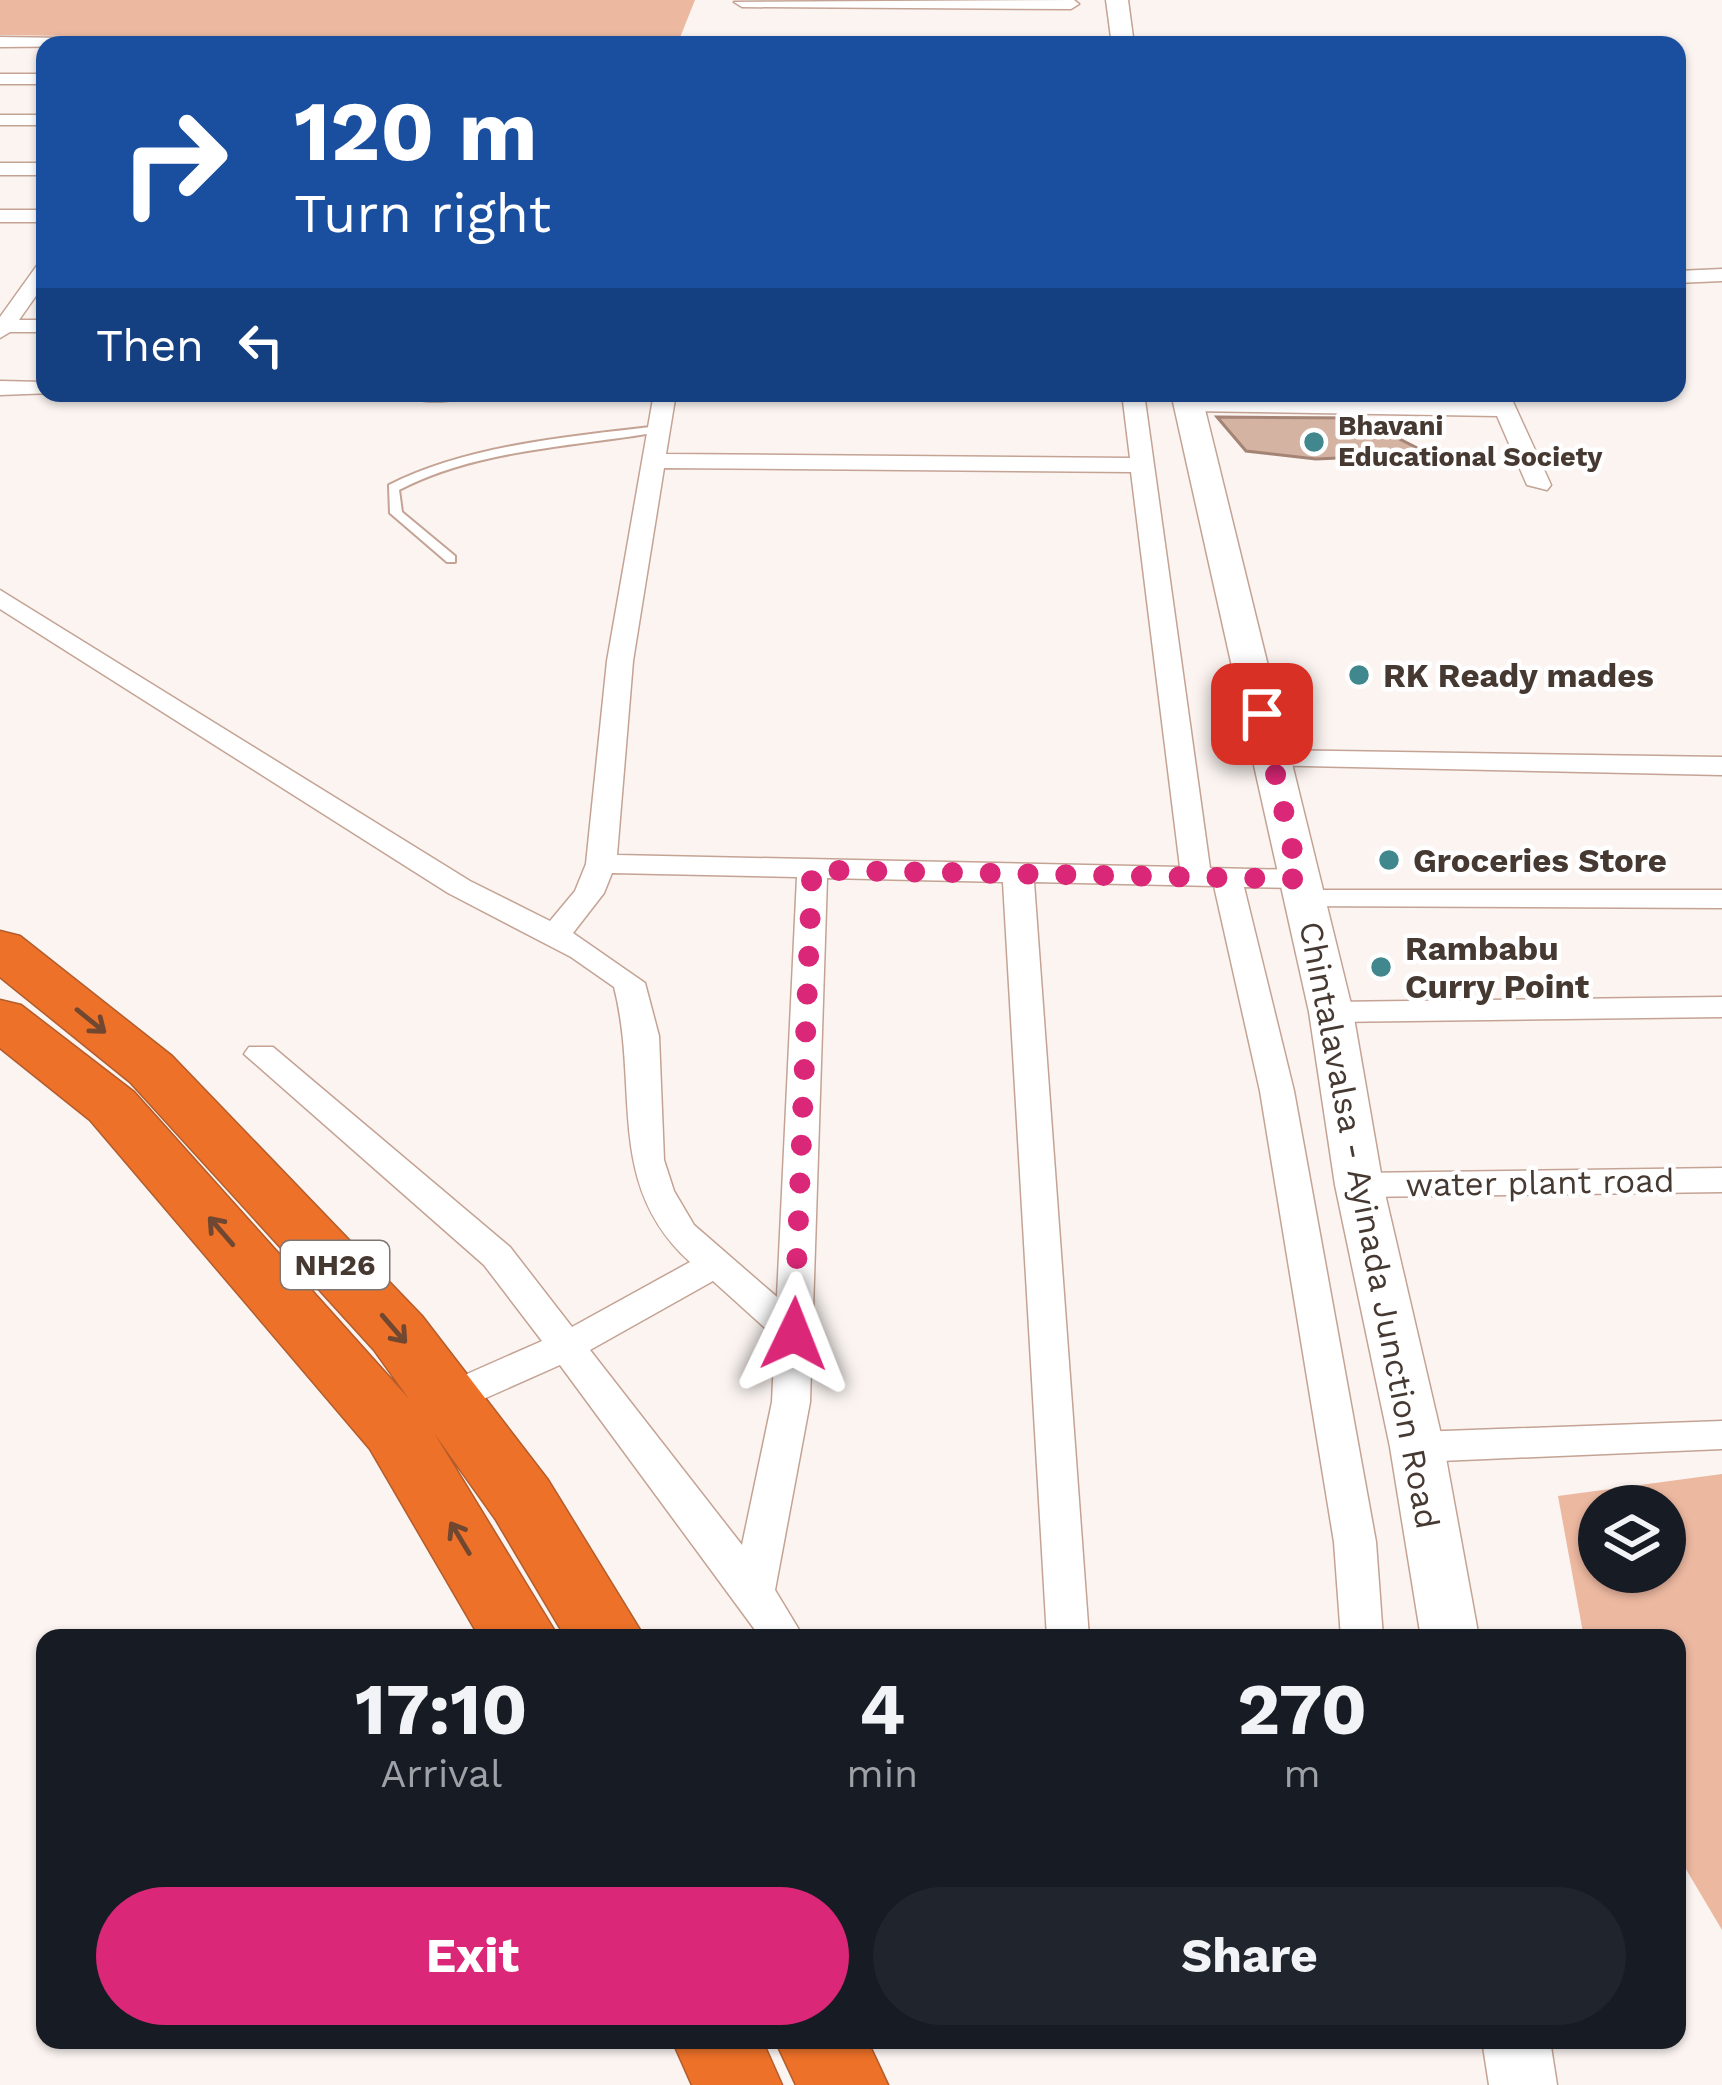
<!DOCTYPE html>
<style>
:root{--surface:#171b24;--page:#20242c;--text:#f1f3f6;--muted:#9ea1a6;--accent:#db2777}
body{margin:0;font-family:"Work Sans",sans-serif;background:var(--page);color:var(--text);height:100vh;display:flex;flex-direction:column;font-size:45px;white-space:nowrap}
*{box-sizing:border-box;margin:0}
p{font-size:39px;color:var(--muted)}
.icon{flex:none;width:66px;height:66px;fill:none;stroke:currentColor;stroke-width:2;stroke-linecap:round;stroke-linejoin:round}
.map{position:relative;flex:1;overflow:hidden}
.details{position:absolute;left:36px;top:1629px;width:1650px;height:420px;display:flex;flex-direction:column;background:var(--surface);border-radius:24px;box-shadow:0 3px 9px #0004}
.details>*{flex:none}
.guide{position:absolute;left:36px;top:36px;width:1650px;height:366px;border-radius:24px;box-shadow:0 3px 9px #0004;background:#1a4fa0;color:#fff;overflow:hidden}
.controls{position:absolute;left:1578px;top:1485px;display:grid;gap:24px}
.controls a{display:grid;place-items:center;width:108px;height:108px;border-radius:50%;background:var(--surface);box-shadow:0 3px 9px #0004;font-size:60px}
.pin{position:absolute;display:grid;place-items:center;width:102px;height:102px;color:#fff;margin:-51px;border-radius:24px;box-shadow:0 6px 18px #0006}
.me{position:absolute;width:132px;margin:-66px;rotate:2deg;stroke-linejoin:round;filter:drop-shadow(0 0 9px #0008)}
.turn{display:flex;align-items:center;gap:42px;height:252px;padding:0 60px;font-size:54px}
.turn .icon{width:156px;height:156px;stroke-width:2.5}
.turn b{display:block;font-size:84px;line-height:102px}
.then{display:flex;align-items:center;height:114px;padding:0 60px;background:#0003;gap:24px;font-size:45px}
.eta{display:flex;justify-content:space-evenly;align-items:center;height:204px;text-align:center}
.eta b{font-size:72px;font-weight:700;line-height:84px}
.action{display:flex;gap:24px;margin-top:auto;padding:24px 60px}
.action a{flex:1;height:138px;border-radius:72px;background:var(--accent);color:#fff;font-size:48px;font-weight:700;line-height:138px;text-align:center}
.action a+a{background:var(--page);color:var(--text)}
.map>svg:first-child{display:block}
</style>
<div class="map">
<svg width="1722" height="2085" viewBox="0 0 1722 2085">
<rect width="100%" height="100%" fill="#fbf4f1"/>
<g fill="#ecb8a0" fill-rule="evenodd">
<path d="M0 0H695L677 45 0 35Z"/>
<path d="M1722 1474V1930L1677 1854V1638H1584L1558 1496ZM1599 1506H1665V1572H1599Z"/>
</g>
<path fill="#d4b3a3" stroke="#a48475" stroke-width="3" d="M1217 417 1358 418 1429 454 1316 459 1246 451Z"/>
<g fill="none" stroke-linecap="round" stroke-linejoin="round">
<g stroke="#c4a394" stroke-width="4">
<path id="lane" d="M660 426 664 427V431C576 447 480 448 399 490L402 512 455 556V562H447L390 513 389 485C468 445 572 436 660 426Z"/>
</g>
<g stroke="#c4a394" stroke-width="3">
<g id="street">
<path d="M1074 0 1079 4 1071 9 742 7 734 2Z"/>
<path d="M0 37 196 40 204 45 0 47Z"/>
<path d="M734 38 1079 39 1087 44 727 45Z"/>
<rect x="0" y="74" width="45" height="10"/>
<rect x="0" y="115" width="45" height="10"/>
<rect x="0" y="163" width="45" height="12"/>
<rect x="0" y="210" width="45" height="12"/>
<path d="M45 262V283L19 320H45V332H10L0 338V317L38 264Z"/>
<path d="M1722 269V281L1677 283V271Z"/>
<path d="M0 381 45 382V393H53L0 395Z"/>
<path d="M398 393H473C457 404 414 404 398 393Z"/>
<path d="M654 393H676L666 454 1130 458 1122 393H1144L1210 868 1299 870 1314 879 1299 888 1244 887 1294 1091 1376 1542 1383 1638H1341L1334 1542 1260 1091 1214 886 1034 882 1089 1638H1047L1003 882 827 878 810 1402 775 1590 804 1638H761L560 1365 461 1409H433L428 1399 433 1389 542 1341 484 1265 244 1054 249 1047H273L510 1247 572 1327 690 1262C604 1184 640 1088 614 987L571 957 448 893 0 609V590L470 881 550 921 575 891 586 864 607 661ZM664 468 1131 472 1180 867 617 855 633 661ZM612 873 797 877 777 1297 694 1225 674 1191 664 1160 659 1036 645 983 573 933 604 893ZM713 1281 775 1337 772 1402 742 1545 590 1350Z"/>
<path d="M1487 393H1509L1551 485 1547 490 1527 485 1497 416 1189 411 1178 404 1189 397 1491 402Z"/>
<path d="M1272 750 1722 757V775L1262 765 1258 759 1262 753Z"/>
<path d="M1304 890H1722V908L1293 906 1289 899 1293 892Z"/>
<path d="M1722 997V1017L1331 1022 1315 1012 1331 1002Z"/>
<path d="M1722 1168V1192L1359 1197 1341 1185 1359 1173Z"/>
<path d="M1722 1421V1449L1417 1462 1403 1457 1397 1447 1403 1437 1417 1432Z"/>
</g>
</g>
<g stroke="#c4a394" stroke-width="3">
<g id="secondary">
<path d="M1106 0H1128L1134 45H1112Z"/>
<path d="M1171 393H1201L1353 1012 1383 1185 1444 1447 1479 1638H1421L1390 1447 1335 1185 1309 1012Z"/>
<path d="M1482 2040H1550L1557 2085H1489Z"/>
</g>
</g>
<g stroke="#b35d2c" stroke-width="3">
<g id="highway">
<path d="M0 931 20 936 172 1056 422 1316 548 1480 645 1638H566L496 1520 434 1433 559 1638H480L370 1449 90 1120 0 1048V1000L21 1005 134 1092 409 1399 374 1350 130 1082 0 977Z"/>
<path d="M672 2040H762L782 2085H692Z"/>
<path d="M775 2040H867L888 2085H796Z"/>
</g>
</g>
<use href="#lane" fill="#fff" fill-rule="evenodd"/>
<use href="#street" fill="#fff" fill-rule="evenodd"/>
<use href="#secondary" fill="#fff" fill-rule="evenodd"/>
<use href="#highway" fill="#ed7128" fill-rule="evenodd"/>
</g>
<defs><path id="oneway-shaft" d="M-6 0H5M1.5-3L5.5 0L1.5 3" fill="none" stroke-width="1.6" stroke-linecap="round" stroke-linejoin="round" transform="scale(3)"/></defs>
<g stroke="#704730">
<use href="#oneway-shaft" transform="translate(91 1021) rotate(39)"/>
<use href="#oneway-shaft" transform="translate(221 1231) rotate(-131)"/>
<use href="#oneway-shaft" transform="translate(394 1329) rotate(49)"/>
<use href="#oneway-shaft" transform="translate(460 1538) rotate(-121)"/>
</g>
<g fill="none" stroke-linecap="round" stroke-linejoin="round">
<path stroke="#db2777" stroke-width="21" stroke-dasharray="0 37.8" d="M794 1334 812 870 1299 879 1262 714"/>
</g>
<g fill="#40888d" stroke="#fff" stroke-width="4.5">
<circle cx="1314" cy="442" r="12"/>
<circle cx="1359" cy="675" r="12"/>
<circle cx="1389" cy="860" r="12"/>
<circle cx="1381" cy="967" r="12"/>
</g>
<g text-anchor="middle" stroke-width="9" stroke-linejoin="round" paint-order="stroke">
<g font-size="27" font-weight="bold" fill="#463932" stroke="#fff" text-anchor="start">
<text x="1338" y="435">Bhavani<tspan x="1338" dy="31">Educational Society</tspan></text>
</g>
<rect fill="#fff" stroke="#7e7470" stroke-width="3" x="281" y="1241" width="108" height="48" rx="9"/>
<g font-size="30" font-weight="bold" fill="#463932">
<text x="335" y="1275">NH26</text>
</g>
<g font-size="33" font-weight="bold" fill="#463932" stroke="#fff" text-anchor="start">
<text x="1383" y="687">RK Ready mades</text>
<text x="1413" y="872">Groceries Store</text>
<text x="1405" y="960">Rambabu<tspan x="1405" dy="38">Curry Point</tspan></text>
</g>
<g font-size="33" fill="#463932" stroke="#fff">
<text transform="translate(1540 1182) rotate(-1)" y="12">water plant road</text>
<text transform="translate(1370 1225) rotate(79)" y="12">Chintalavalsa - Ayinada Junction Road</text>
</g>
</g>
</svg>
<div class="controls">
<a><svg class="icon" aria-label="layers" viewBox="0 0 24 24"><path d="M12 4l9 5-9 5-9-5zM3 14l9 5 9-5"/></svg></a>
</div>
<div class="pin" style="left:1262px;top:714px;background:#d93025"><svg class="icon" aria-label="arrive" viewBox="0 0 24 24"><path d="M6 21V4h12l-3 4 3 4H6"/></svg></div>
<svg class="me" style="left:794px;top:1334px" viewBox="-20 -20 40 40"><path d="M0-17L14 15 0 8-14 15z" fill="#db2777" stroke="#fff" stroke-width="4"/></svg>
<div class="guide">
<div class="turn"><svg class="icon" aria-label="right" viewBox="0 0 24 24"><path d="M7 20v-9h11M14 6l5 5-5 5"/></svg><div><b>120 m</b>Turn right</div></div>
<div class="then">Then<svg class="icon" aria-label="left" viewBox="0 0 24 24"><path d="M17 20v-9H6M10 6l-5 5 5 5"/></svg></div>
</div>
<section class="details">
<div class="eta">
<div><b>17:10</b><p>Arrival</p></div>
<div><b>4</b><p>min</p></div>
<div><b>270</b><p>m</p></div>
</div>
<div class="action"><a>Exit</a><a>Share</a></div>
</section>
</div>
